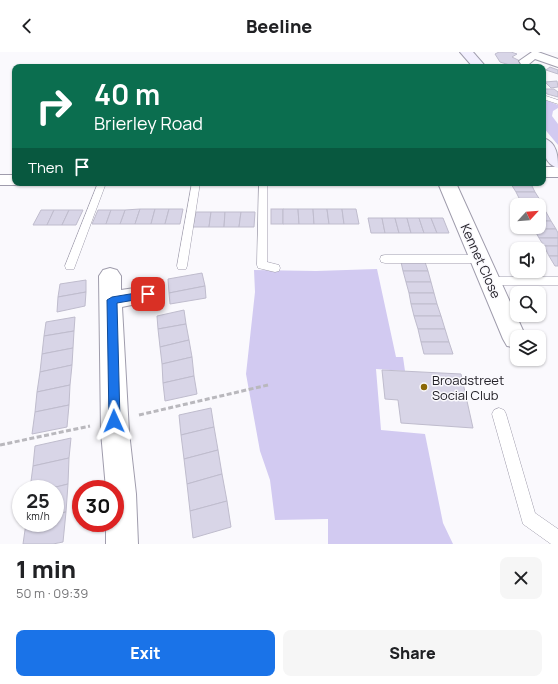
<!DOCTYPE html>
<meta charset="utf-8">
<style>
:root{--surface:#fff;--page:#f6f6f6;--text:#202124;--muted:#757577;--accent:#1a73e8}
body{margin:0;font-family:Manrope,sans-serif;background:var(--page);color:var(--text);height:100vh;display:flex;flex-direction:column;font-size:15px;white-space:nowrap}
*{box-sizing:border-box;margin:0}
p{font-size:13px;color:var(--muted)}
.icon{flex:none;width:22px;height:22px;fill:none;stroke:currentColor;stroke-width:2;stroke-linecap:round;stroke-linejoin:round}
.map{position:relative;height:492px;overflow:hidden}
.sheet{display:flex;flex-direction:column;background:var(--surface);flex:1}
.sheet>*{flex:none}
.top-card{position:absolute;left:12px;top:12px;width:534px;height:122px;border-radius:8px;box-shadow:0 1px 3px #0004;background:#0b6e4f;color:#fff;overflow:hidden}
.needle{width:26px;rotate:64deg}
.tools{position:absolute;left:510px;top:146px;display:grid;gap:8px}
.tools a{display:grid;place-items:center;width:36px;height:36px;border-radius:8px;background:var(--surface);box-shadow:0 1px 3px #0004;font-size:20px}
.speed{position:absolute;left:12px;top:428px;display:flex;gap:8px;font-size:20px;font-weight:700;text-align:center}
.speed>*{display:grid;place-content:center;width:52px;height:52px;border-radius:50%;background:var(--surface);box-shadow:0 1px 3px #0004;line-height:1}
.speed small{font-size:10px;font-weight:400}
.speed .limit{border:6px solid #d22;background:#fff;color:#111}
.pin{position:absolute;display:grid;place-items:center;width:34px;height:34px;color:#fff;margin:-17px;border-radius:8px;box-shadow:0 2px 6px #0006}
.me{position:absolute;width:44px;margin:-22px;rotate:359deg;stroke-linejoin:round;filter:drop-shadow(0 0 3px #0008)}
.turn{display:flex;align-items:center;gap:14px;height:84px;padding:0 16px;font-size:18px}
.turn .icon{width:52px;height:52px;stroke-width:2.5}
.turn b{display:block;font-size:28px;line-height:34px}
.then{display:flex;align-items:center;height:38px;padding:0 16px;background:#0003;gap:8px;font-size:15px}
.round{display:grid;place-items:center;flex:none;width:42px;height:42px;border-radius:8px;background:var(--page)}
.headline{display:flex;align-items:center;justify-content:space-between;height:68px;padding:0 16px}
h1{font-size:24px;font-weight:800;line-height:30px}
.primary-button{display:flex;gap:8px;margin-top:auto;padding:8px 16px}
.primary-button a{flex:1;height:46px;border-radius:8px;background:var(--accent);color:#fff;font-size:16px;font-weight:800;line-height:46px;text-align:center}
.primary-button a+a{background:var(--page);color:var(--text)}
header{display:flex;justify-content:space-between;align-items:center;height:52px;padding:0 16px;background:var(--surface);font-size:18px;font-weight:800}
.map>svg:first-child{display:block}
</style>
<header><svg class="icon" aria-label="back" viewBox="0 0 24 24"><path d="M15 5l-7 7 7 7"/></svg>Beeline<svg class="icon" aria-label="search" viewBox="0 0 24 24"><circle cx="10" cy="10" r="6"/><path d="M15 15l6 6"/></svg></header>
<div class="map">
<svg width="558" height="492" viewBox="0 0 558 492">
<rect width="100%" height="100%" fill="#faf9fd"/>
<g fill="#d2caf1">
<path d="M543 47 558 53V56L553 59 552 64 558 72V93L543 75Z"/>
<path d="M377 217 396 305H403L405 319 376 317 381 378 425 382 443 471 453 492H328V467L275 468 270 428 260 399 246 322 255 240 254 218 316 219Z"/>
</g>
<g fill="#d8d5e7" stroke="#bfbccd">
<path d="M499 0H511L517 2 512 5 522 10 516 15 500 10 495 2Z"/>
<path d="M550 15 558 18V22L546 18Z"/>
<path d="M557 29 558 35 551 36 545 30Z"/>
<path d="M543 37H554L558 40V45L547 42Z"/>
<path d="M511 132H531L535 140H516Z"/>
<path d="M516 140H535L540 148H520Z"/>
<path d="M520 153H541L546 160H539V153Z"/>
<path d="M140 157 135 172H120L125 158Z"/>
<path d="M140 157H155L151 172H135Z"/>
<path d="M155 157H169L165 172H151Z"/>
<path d="M169 157H183L180 172H165Z"/>
<rect x="271" y="157" width="12" height="15"/>
<path d="M283 157H298L299 172H283Z"/>
<path d="M298 157H313L314 172H299Z"/>
<path d="M313 157H327L329 172H314Z"/>
<path d="M327 157H342L344 172H329Z"/>
<path d="M342 157H356L359 172H344Z"/>
<path d="M41 158H54L47 173H33Z"/>
<path d="M54 158H69L62 173H47Z"/>
<path d="M69 158H83L76 173H62Z"/>
<path d="M98 158H111L106 172H92Z"/>
<path d="M111 158H125L120 172H106Z"/>
<path d="M196 160H211L209 175H193Z"/>
<path d="M211 160H225L224 175H209Z"/>
<path d="M225 160H241L239 175H224Z"/>
<path d="M241 160H255L254 175H239Z"/>
<path d="M539 160H546L551 169H539Z"/>
<path d="M368 166H382L385 181H371Z"/>
<path d="M382 166H395L399 181H385Z"/>
<path d="M395 166H407L411 181H399Z"/>
<path d="M407 166H419L424 181H411Z"/>
<path d="M419 166H431L437 181H424Z"/>
<path d="M431 166H443L449 181H437Z"/>
<path d="M539 169H551L556 177H534L533 175H539Z"/>
<path d="M534 177H556L558 181V186H539Z"/>
<path d="M539 186H558V194H544Z"/>
<path d="M544 194H558V204H549Z"/>
<path d="M549 204H558V214H555Z"/>
<path d="M401 210H425L428 219H403Z"/>
<path d="M403 219H428L431 230H406Z"/>
<path d="M202 221 205 234 169 241 168 227Z"/>
<path d="M86 228V240L58 245 60 232Z"/>
<path d="M406 230H431L434 241H409Z"/>
<path d="M205 234 206 246 170 252 169 241Z"/>
<path d="M86 240 85 254 57 260 58 245Z"/>
<path d="M409 241H434L437 252H411Z"/>
<path d="M411 252H437L441 264H414Z"/>
<path d="M184 258 186 272 158 277 157 264Z"/>
<path d="M414 264H441L445 277H418Z"/>
<path d="M75 265 74 279 44 284 46 270Z"/>
<path d="M186 272 189 288 160 295 158 277Z"/>
<path d="M418 277H445L449 290H421Z"/>
<path d="M74 279 73 296 42 302 44 284Z"/>
<path d="M189 288 192 305 162 312 160 295Z"/>
<path d="M421 290H449L453 302H424Z"/>
<path d="M73 296 72 313 40 320 42 302Z"/>
<path d="M192 305 194 324 163 331 162 312Z"/>
<path d="M72 313 70 333 37 340 40 320Z"/>
<path d="M382 318 461 322 473 376 401 371 398 348 385 347Z"/>
<path d="M194 324 197 342 165 349 163 331Z"/>
<path d="M70 333 69 353 35 360 37 340Z"/>
<path d="M69 353 67 375 32 382 35 360Z"/>
<path d="M211 356 214 375 181 383 179 363Z"/>
<path d="M214 375 218 398 184 407 181 383Z"/>
<path d="M71 386 69 406 33 414 35 394Z"/>
<path d="M218 398 222 422 187 432 184 407Z"/>
<path d="M69 406 68 432 48 437H30L33 414Z"/>
<path d="M222 422 227 449 190 459 187 432Z"/>
<path d="M68 432 66 460 55 462V437H48Z"/>
<path d="M227 449 231 475 193 486 190 459Z"/>
<path d="M66 460 63 490 53 492H23L26 471H55V462Z"/>
</g>
<g fill="none" stroke-linecap="round" stroke-linejoin="round">
<g stroke="#9f9cac" stroke-width="1">
<g id="service">
<path d="M543 43 558 48V52L543 47Z"/>
<path d="M98 131H106L75 214 74 217H66L65 214Z"/>
<path d="M192 131H200L187 214 186 217H178L177 214Z"/>
<path d="M259 131H267V210L279 213 280 216 279 219 275 220 258 216 257 213Z"/>
<path d="M385 203H480L484 204 485 207 484 210 480 211H385L381 210 380 207 381 204Z"/>
<path d="M490 225H558V233H490L486 232 485 229 486 226Z"/>
<path d="M499 356 504 358 506 362 535 461 558 477V492H551L523 472 492 362 494 358Z"/>
</g>
</g>
<g stroke="#9f9cac" stroke-width="2">
<g id="minor">
<path d="M532 0H538L558 7V15L535 7 529 12H521L519 9Z"/>
<rect x="543" y="115" width="15" height="10"/>
<path d="M0 123H15V131H21L15 133H0Z"/>
<path d="M438 131H456L526 285H517V296L507 294 503 287Z"/>
<path d="M110 216 117 218 121 224V238L148 234 156 236 159 242 156 248 122 255 129 380 136 442 138 492H106V471H115V437H106L101 380 99 224 103 218Z"/>
</g>
</g>
<g stroke="#9f9cac" stroke-width="2">
<g id="secondary">
<path d="M460 0H473L486 15H473Z"/>
<path d="M543 86C557 90 558 104 558 116 544 112 543 99 543 86Z"/>
</g>
</g>
<g stroke="#b9b8bd" stroke-width="3" stroke-dasharray="5 2.5" stroke-linecap="butt">
<path d="M139 363 268 333"/>
<path d="M0 393 90 374"/>
</g>
<use href="#service" fill="#fff" fill-rule="evenodd"/>
<use href="#minor" fill="#fff" fill-rule="evenodd"/>
<use href="#secondary" fill="#f2effe" fill-rule="evenodd"/>
</g>
<path fill="#1a73e8" stroke="#114b97" d="M148 239 153 242 152 245 117 251 120 369 118 373 114 374 110 373 109 369 107 248 112 245Z"/>
<circle fill="#8b6707" stroke="#faf9fd" stroke-width="1.5" cx="424" cy="335" r="4"/>
<g text-anchor="middle" stroke-width="3" stroke-linejoin="round" paint-order="stroke">
<g font-size="13" fill="#232128" stroke="#faf9fd">
<text transform="translate(481 209) rotate(66)" y="5">Kennet Close</text>
</g>
<g font-size="13" fill="#232128" stroke="#faf9fd" text-anchor="start">
<text x="432" y="333">Broadstreet<tspan x="432" dy="15">Social Club</tspan></text>
</g>
</g>
</svg>
<div class="tools">
<a><svg class="needle" viewBox="-14 -14 28 28"><path d="M0-13l5 13h-10z" fill="#e53935"/><path d="M0 13l5-13h-10z" fill="#757577"/></svg></a>
<a><svg class="icon" aria-label="sound" viewBox="0 0 24 24"><path d="M4 9h4l5-4v14l-5-4H4zM17 9q2 3 0 6"/></svg></a>
<a><svg class="icon" aria-label="search" viewBox="0 0 24 24"><circle cx="10" cy="10" r="6"/><path d="M15 15l6 6"/></svg></a>
<a><svg class="icon" aria-label="layers" viewBox="0 0 24 24"><path d="M12 4l9 5-9 5-9-5zM3 14l9 5 9-5"/></svg></a>
</div>
<div class="speed"><div>25<small>km/h</small></div><div class="limit">30</div></div>
<div class="pin" style="left:148px;top:242px;background:#d93025"><svg class="icon" aria-label="arrive" viewBox="0 0 24 24"><path d="M6 21V4h12l-3 4 3 4H6"/></svg></div>
<svg class="me" style="left:114px;top:369px" viewBox="-20 -20 40 40"><path d="M0-17L14 15 0 8-14 15z" fill="#1a73e8" stroke="#fff" stroke-width="4"/></svg>
<div class="top-card">
<div class="turn"><svg class="icon" aria-label="right" viewBox="0 0 24 24"><path d="M7 20v-9h11M14 6l5 5-5 5"/></svg><div><b>40 m</b>Brierley Road</div></div>
<div class="then">Then<svg class="icon" aria-label="arrive" viewBox="0 0 24 24"><path d="M6 21V4h12l-3 4 3 4H6"/></svg></div>
</div>
</div>
<section class="sheet">
<div class="headline"><div><h1>1 min</h1><p>50 m · 09:39</p></div><a class="round"><svg class="icon" aria-label="close" viewBox="0 0 24 24"><path d="M6 6l12 12M18 6L6 18"/></svg></a></div>
<div class="primary-button"><a>Exit</a><a>Share</a></div>
</section>
